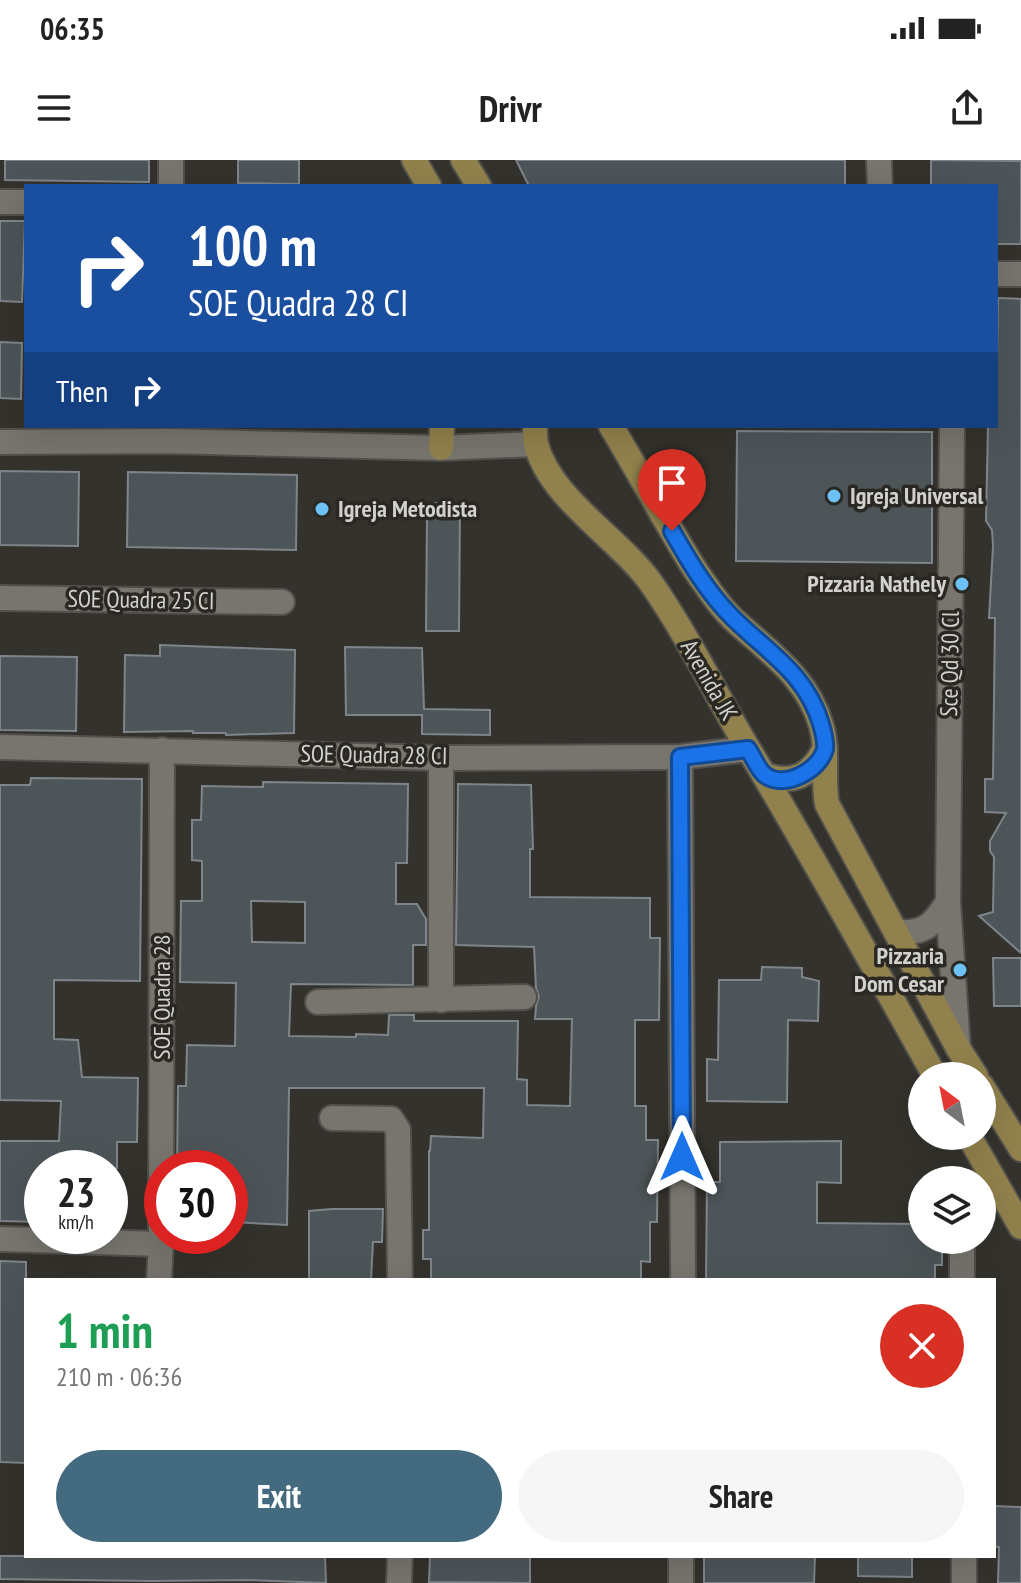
<!DOCTYPE html>
<meta charset="utf-8">
<style>
:root{--surface:#fff;--page:#f6f6f6;--text:#222;--muted:#767676;--accent:#446a80}
body{margin:0;font-family:"PT Sans Narrow",sans-serif;background:var(--page);color:var(--text);height:100vh;display:flex;flex-direction:column;font-size:30px;white-space:nowrap}
*{box-sizing:border-box;margin:0}
p{font-size:26px;color:var(--muted)}
.icon{flex:none;width:44px;height:44px;fill:none;stroke:currentColor;stroke-width:2;stroke-linecap:round;stroke-linejoin:round}
.map{position:relative;flex:1;overflow:hidden}
.side{position:absolute;left:24px;top:1118px;width:972px;height:280px;display:flex;flex-direction:column;background:var(--surface);border-radius:0px;box-shadow:0 8px 32px #0002}
.side>*{flex:none}
.banner{position:absolute;left:24px;top:24px;width:974px;height:244px;border-radius:0px;box-shadow:0 8px 32px #0002;background:#1a4fa0;color:#fff;overflow:hidden}
.needle{width:52px;rotate:328deg}
.buttons{position:absolute;left:908px;top:902px;display:grid;gap:16px}
.buttons a{display:grid;place-items:center;width:88px;height:88px;border-radius:50%;background:var(--surface);box-shadow:0 8px 32px #0002;font-size:40px}
.speed{position:absolute;left:24px;top:990px;display:flex;gap:16px;font-size:40px;font-weight:700;text-align:center}
.speed>*{display:grid;place-content:center;width:104px;height:104px;border-radius:50%;background:var(--surface);box-shadow:0 8px 32px #0002;line-height:1}
.speed small{font-size:20px;font-weight:400}
.speed .limit{border:12px solid #d22;background:#fff;color:#111}
.pin{position:absolute;display:grid;place-items:center;width:68px;height:68px;color:#fff;margin:-82px -34px;border-radius:50% 50% 50% 0;rotate:-45deg;box-shadow:0 0 8px #0007}
.pin .icon{rotate:45deg}
.me{position:absolute;width:88px;margin:-44px;rotate:0deg;stroke-linejoin:round;filter:drop-shadow(0 0 6px #0008)}
.turn{display:flex;align-items:center;gap:28px;height:168px;padding:0 32px;font-size:36px}
.turn .icon{width:104px;height:104px;stroke-width:2.5}
.turn b{display:block;font-size:56px;line-height:68px}
.then{display:flex;align-items:center;height:76px;padding:0 32px;background:#0003;gap:16px;font-size:30px}
.round{display:grid;place-items:center;flex:none;width:84px;height:84px;border-radius:42px;background:var(--page)}
.summary{display:flex;align-items:center;justify-content:space-between;height:136px;padding:0 32px}
h1{font-size:48px;font-weight:700;line-height:60px;color:#1e9e55}
.button{display:flex;gap:16px;margin-top:auto;padding:16px 32px}
.button a{flex:1;height:92px;border-radius:48px;background:var(--accent);color:#fff;font-size:32px;font-weight:700;line-height:92px;text-align:center}
.button a+a{background:var(--page);color:var(--text)}
.status{display:flex;justify-content:space-between;align-items:center;height:56px;padding:0 40px;background:var(--surface);direction:ltr}
.status svg{height:22px;fill:currentColor}
header{display:flex;justify-content:space-between;align-items:center;height:104px;padding:0 32px;background:var(--surface);font-size:36px;font-weight:700}
.map>svg:first-child{display:block}
</style>
<div class="status"><b>06:35</b><svg viewBox="0 0 49 12"><path d="M0 12V9h3v3zM5 12V6h3v6zM10 12V3h3v9zM15 12V0h3v12zM26 1h20v11H26zM47 4h2v5h-2z"/></svg></div>
<header><svg class="icon" aria-label="menu" viewBox="0 0 24 24"><path d="M4 6h16M4 12h16M4 18h16"/></svg>Drivr<svg class="icon" aria-label="share" viewBox="0 0 24 24"><path d="M12 15V3M7 8l5-5 5 5M5 13v7h14v-7"/></svg></header>
<div class="map">
<svg width="1021" height="1423" viewBox="0 0 1021 1423">
<rect width="100%" height="100%" fill="#34322c"/>
<g fill="#4e5559" stroke="#7e858a" stroke-width="2" fill-rule="evenodd">
<path d="M5 0H149V22L5 20Z"/>
<path d="M238 0H299V24L238 23Z"/>
<path d="M516 0H845V26H529Z"/>
<path d="M931 0 1021 1V84H996V26H931Z"/>
<path d="M0 61H25L22 142 0 141Z"/>
<path d="M998 138 1021 139V793L979 756 993 752 994 697 990 691V681L1006 653 985 652V619H993L995 458H989L993 386 992 370 986 361 988 266H996Z"/>
<path d="M0 182 22 183 21 239 0 238Z"/>
<path d="M737 271 932 272V403L736 401Z"/>
<path d="M0 311 79 312 78 386 0 385Z"/>
<path d="M128 312 297 315 296 390 127 387Z"/>
<path d="M430 343H460L459 471H426L427 356H430Z"/>
<path d="M160 485 295 490 294 573 226 575V573H193V571L124 572 125 495 160 496Z"/>
<path d="M345 487 422 488 424 549 490 550V575L422 574V555H346Z"/>
<path d="M0 496 77 497 76 571 0 570Z"/>
<path d="M31 618 142 619 140 821 54 820V879L78 880 82 917 138 918 137 982H117V1008H42V1062L0 1061V981H59L61 941 0 940V625H30Z"/>
<path d="M263 622 408 624 407 703H396V744H417L426 759V785H413V825L291 824 289 876 356 877V874L388 875 389 855H414V861H518L517 919 527 920V945L570 946 572 859H535L536 846 539 837 536 828 534 787 456 785 458 624 531 625 533 689H530V737L650 738V778H660L659 860H635V946H646V980H658L657 1062H650V1102L641 1101V1120H431V1099H423V1070H429V991H430L431 976 483 978 484 928H289L287 1065 230 1062V1008H177L178 926H186L187 885 235 886 236 823 180 822 181 741H202V701L192 700V660H201L202 626 263 627ZM251 741 305 742V783L252 782Z"/>
<path d="M993 798H1021V846H994Z"/>
<path d="M762 807 802 808V817L819 821 818 861 788 860 787 942 707 941V899L718 900 719 820H761Z"/>
<path d="M841 981V1023L817 1022V1063L922 1064V1080H942V1105H935V1120H706L707 1022H720V982Z"/>
<path d="M332 1049H383L382 1082H373L371 1120H309V1051Z"/>
<path d="M0 1101 26 1102V1303L0 1302Z"/>
<path d="M994 1346 1021 1347V1423H998L999 1387H994Z"/>
<path d="M0 1396H325L326 1423 248 1420 150 1421 0 1419Z"/>
<path d="M430 1396H530V1423L429 1422Z"/>
<path d="M704 1396H815L814 1423H704Z"/>
<path d="M858 1396H912V1417L858 1416Z"/>
</g>
<g fill="none" stroke-linecap="round" stroke-linejoin="round">
<g stroke="#52504c" stroke-width="28">
<g id="minor">
<path d="M879 0 880 26"/>
<path d="M171 26V0"/>
<path d="M0 42H26"/>
<path d="M996 114H1021"/>
<path d="M952 266 948 742 958 888"/>
<path d="M0 282 168 281 441 288 536 284"/>
<path d="M0 438 282 442"/>
<path d="M0 587 441 598 680 597 748 589"/>
<path d="M680 597 683 1120"/>
<path d="M441 598V840"/>
<path d="M896 772C925 774 933 765 948 742"/>
<path d="M318 842 524 837"/>
<path d="M332 958 391 959 398 970 400 1120"/>
<path d="M0 1079 161 1084"/>
<path d="M962 1081V1120"/>
<path d="M159 1120 161 1084 162 590"/>
<path d="M964 1396V1423"/>
<path d="M399 1423 400 1396"/>
<path d="M681 1423V1396"/>
</g>
</g>
<g stroke="#52504c" stroke-width="28">
<g id="major">
<path d="M414 0 429 26"/>
<path d="M463 0 479 26"/>
<path d="M535 266C535 272 535 279 536 284 550 339 619 378 651 423 688 476 716 535 749 590 813 697 874 807 935 916"/>
<path d="M611 266C629 296 646 326 663 356 677 379 689 403 705 424 713 436 722 448 732 458 767 491 807 516 821 565 829 590 822 618 827 644L958 888 976 916"/>
<path d="M441 288 442 266"/>
<path d="M765 615C793 625 812 615 825 588"/>
<path d="M982 926 1021 989"/>
<path d="M969 976 1021 1067"/>
</g>
</g>
<use href="#minor" stroke="#77756e" stroke-width="24"/>
<use href="#major" stroke="#91814c" stroke-width="24"/>
</g>
<g fill="none" stroke-linecap="round" stroke-linejoin="round">
<g stroke="#114b97" stroke-width="20">
<path id="route" d="M672 371C689 401 707 432 732 457 767 492 806 513 821 564 823 571 826 582 825 589 820 610 784 630 765 615 758 610 753 596 748 589L680 597 682 997"/>
</g>
<use href="#route" stroke="#1a73e8" stroke-width="14"/>
</g>
<g fill="#6dc2f3" stroke="#2a2822" stroke-width="3">
<circle cx="834" cy="336" r="8"/>
<circle cx="322" cy="349" r="8"/>
<circle cx="962" cy="424" r="8"/>
<circle cx="960" cy="810" r="8"/>
</g>
<g text-anchor="middle" stroke-width="7" stroke-linejoin="round" paint-order="stroke">
<g font-size="24" font-weight="bold" fill="#d2d1cd" stroke="#2a2822" text-anchor="start">
<text x="850" y="344">Igreja Universal</text>
<text x="338" y="357">Igreja Metodista</text>
<text x="946" y="432" text-anchor="end">Pizzaria Nathely</text>
<text x="944" y="804" text-anchor="end">Pizzaria<tspan x="944" dy="28">Dom Cesar</tspan></text>
</g>
<g font-size="24" fill="#d2d1cd" stroke="#2a2822">
<text transform="translate(141 440) rotate(1)" y="8">SOE Quadra 25 CI</text>
<text transform="translate(950 504) rotate(-89)" y="8">Sce Qd 30 Cl</text>
<text transform="translate(709 520) rotate(60)" y="8">Avenida JK</text>
<text transform="translate(374 595) rotate(1)" y="8">SOE Quadra 28 CI</text>
<text transform="translate(162 837) rotate(-90)" y="8">SOE Quadra 28</text>
</g>
</g>
</svg>
<div class="buttons">
<a><svg class="needle" viewBox="-14 -14 28 28"><path d="M0-13l5 13h-10z" fill="#e53935"/><path d="M0 13l5-13h-10z" fill="#767676"/></svg></a>
<a><svg class="icon" aria-label="layers" viewBox="0 0 24 24"><path d="M12 4l9 5-9 5-9-5zM3 14l9 5 9-5"/></svg></a>
</div>
<div class="speed"><div>23<small>km/h</small></div><div class="limit">30</div></div>
<div class="pin" style="left:672px;top:371px;background:#d93025"><svg class="icon" aria-label="arrive" viewBox="0 0 24 24"><path d="M6 21V4h12l-3 4 3 4H6"/></svg></div>
<svg class="me" style="left:682px;top:997px" viewBox="-20 -20 40 40"><path d="M0-17L14 15 0 8-14 15z" fill="#1a73e8" stroke="#fff" stroke-width="4"/></svg>
<div class="banner">
<div class="turn"><svg class="icon" aria-label="right" viewBox="0 0 24 24"><path d="M7 20v-9h11M14 6l5 5-5 5"/></svg><div><b>100 m</b>SOE Quadra 28 CI</div></div>
<div class="then">Then<svg class="icon" aria-label="right" viewBox="0 0 24 24"><path d="M7 20v-9h11M14 6l5 5-5 5"/></svg></div>
</div>
<section class="side">
<div class="summary"><div><h1>1 min</h1><p>210 m · 06:36</p></div><a class="round" style="background:#d93025;color:#fff"><svg class="icon" aria-label="close" viewBox="0 0 24 24"><path d="M6 6l12 12M18 6L6 18"/></svg></a></div>
<div class="button"><a>Exit</a><a>Share</a></div>
</section>
</div>
